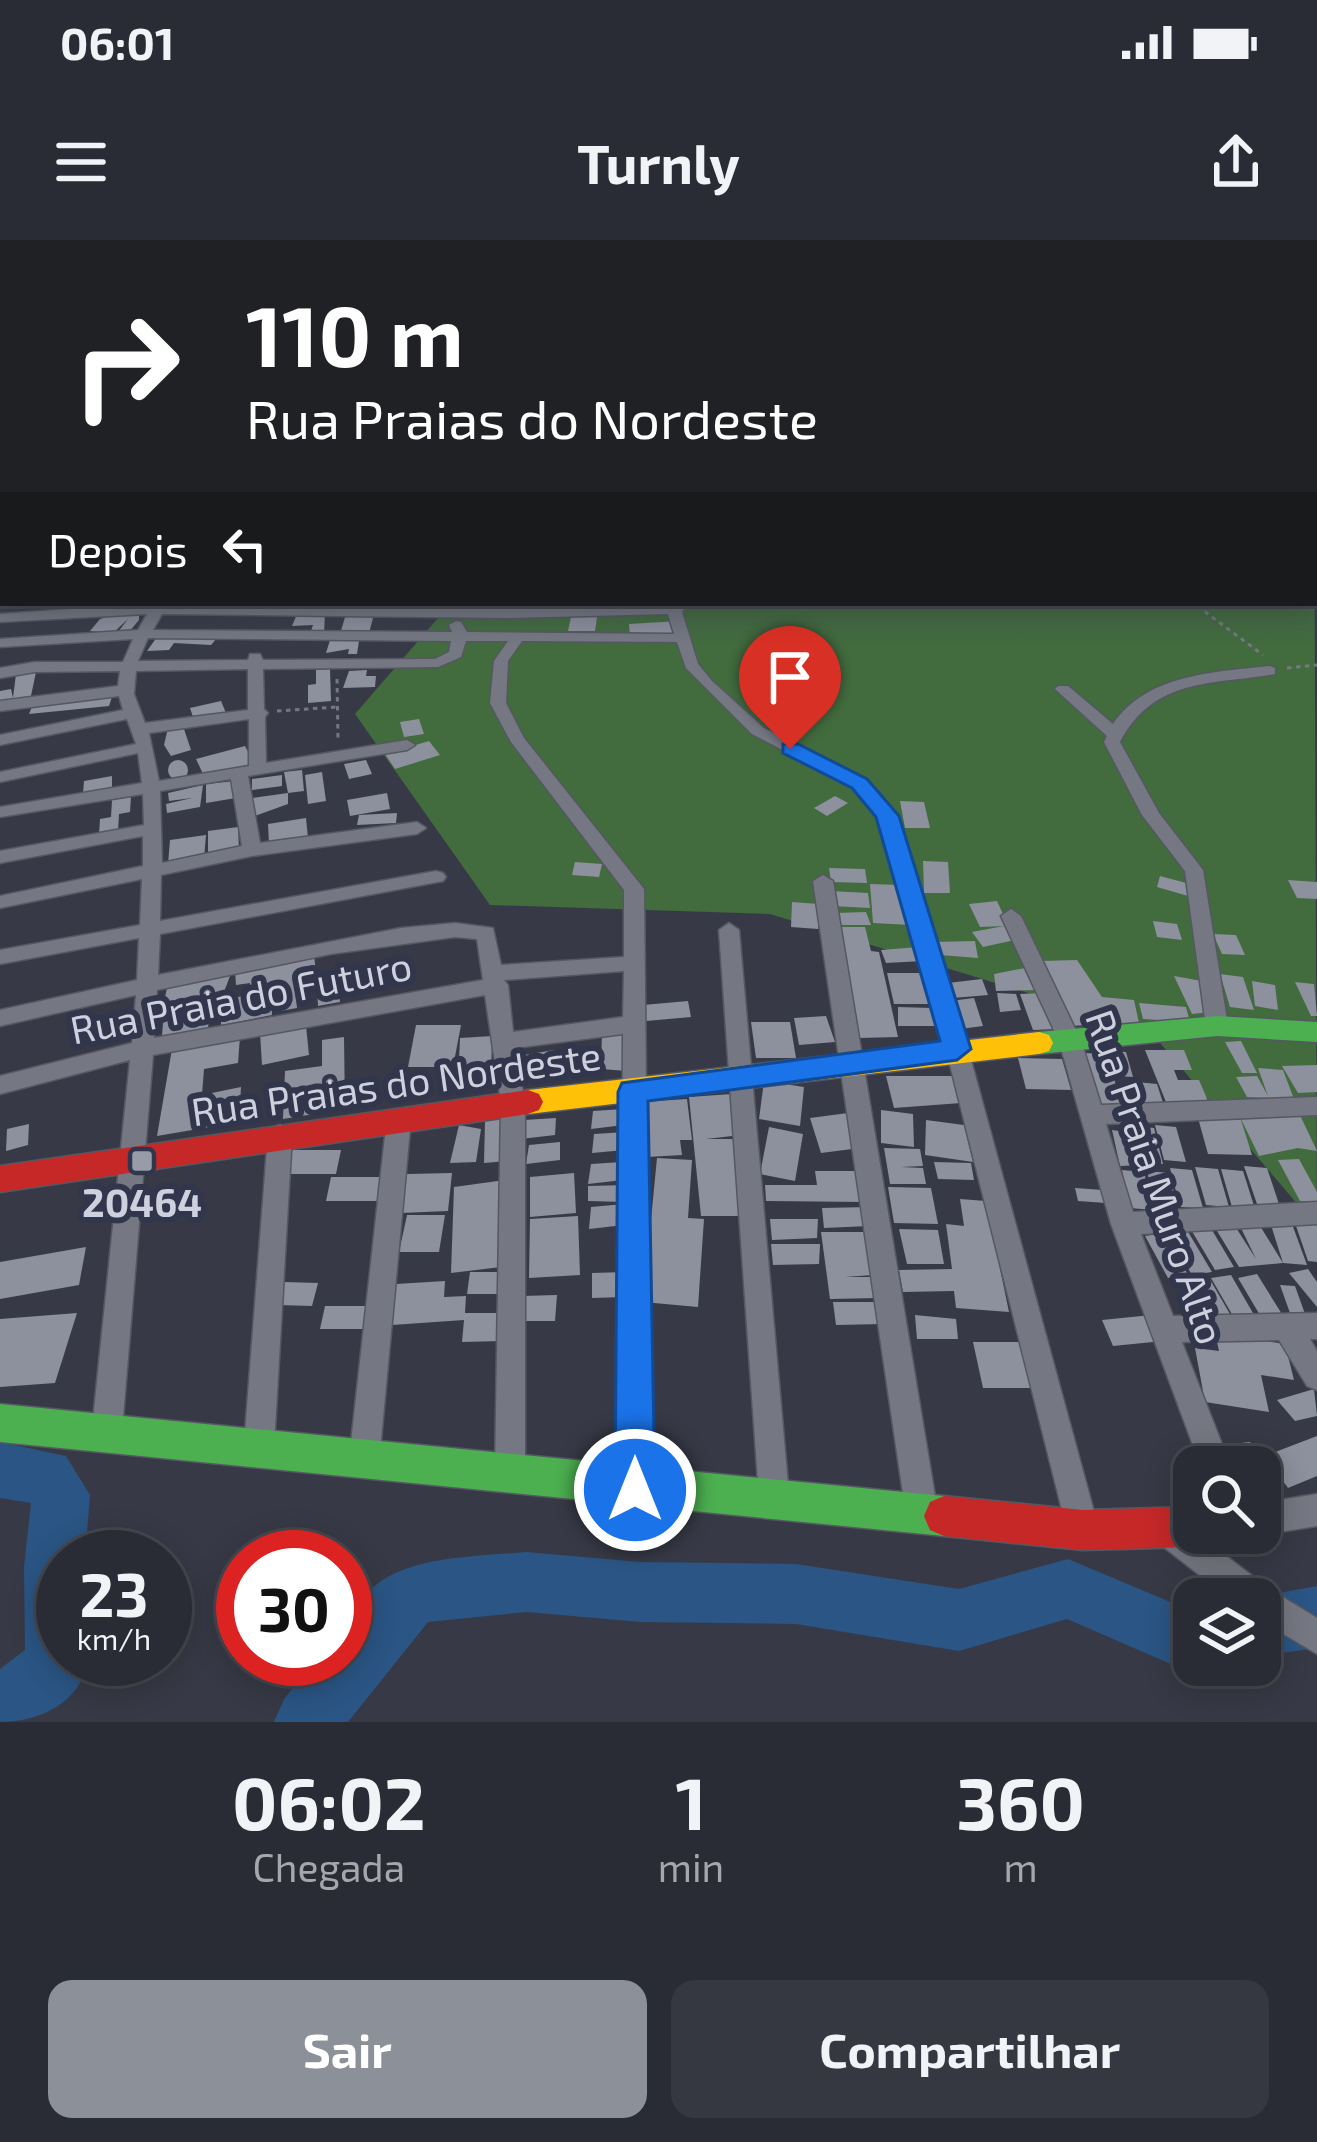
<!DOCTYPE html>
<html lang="pt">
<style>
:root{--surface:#292c34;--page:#353840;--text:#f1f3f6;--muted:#a5a7ac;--line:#45484f;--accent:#8c9099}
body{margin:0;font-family:"Exo 2",sans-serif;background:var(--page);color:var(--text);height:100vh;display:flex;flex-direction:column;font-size:45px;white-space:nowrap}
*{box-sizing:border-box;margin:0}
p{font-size:39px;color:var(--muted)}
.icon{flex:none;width:66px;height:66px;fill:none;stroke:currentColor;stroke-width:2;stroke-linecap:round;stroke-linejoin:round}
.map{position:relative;height:1482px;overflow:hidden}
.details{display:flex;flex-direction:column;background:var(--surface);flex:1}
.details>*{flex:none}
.top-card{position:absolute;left:0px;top:0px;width:1317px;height:366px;box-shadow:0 6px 30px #0003,0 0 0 3px var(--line);background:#202124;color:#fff;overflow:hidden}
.fabs{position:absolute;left:1173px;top:1206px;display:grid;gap:24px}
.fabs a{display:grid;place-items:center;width:108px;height:108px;border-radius:24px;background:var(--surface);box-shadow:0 6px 30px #0003,0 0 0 3px var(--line);font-size:60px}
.speed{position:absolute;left:36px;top:1290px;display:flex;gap:24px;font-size:60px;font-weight:700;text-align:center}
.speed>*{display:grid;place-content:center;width:156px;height:156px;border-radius:50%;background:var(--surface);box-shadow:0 6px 30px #0003,0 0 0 3px var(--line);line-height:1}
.speed small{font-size:30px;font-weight:400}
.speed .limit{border:18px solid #d22;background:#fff;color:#111}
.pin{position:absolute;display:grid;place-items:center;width:102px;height:102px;color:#fff;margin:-123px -51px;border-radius:50% 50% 50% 0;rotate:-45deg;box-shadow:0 0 12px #0007}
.pin .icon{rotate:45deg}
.me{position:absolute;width:132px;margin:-66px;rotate:0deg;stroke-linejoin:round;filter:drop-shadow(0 0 9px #0008)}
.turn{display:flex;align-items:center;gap:42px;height:252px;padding:0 48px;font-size:54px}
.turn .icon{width:156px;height:156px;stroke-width:2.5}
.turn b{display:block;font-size:84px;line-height:102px}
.then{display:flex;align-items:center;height:114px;padding:0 48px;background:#0003;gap:24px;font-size:45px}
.eta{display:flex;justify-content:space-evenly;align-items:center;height:204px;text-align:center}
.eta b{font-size:72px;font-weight:700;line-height:84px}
.action{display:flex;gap:24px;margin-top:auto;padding:24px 48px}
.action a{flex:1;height:138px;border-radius:24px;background:var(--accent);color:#fff;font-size:48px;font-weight:700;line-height:138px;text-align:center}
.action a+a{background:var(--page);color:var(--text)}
.status{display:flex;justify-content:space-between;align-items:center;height:84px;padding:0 60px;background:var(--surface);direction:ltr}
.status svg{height:33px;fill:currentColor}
header{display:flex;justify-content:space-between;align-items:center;height:156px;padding:0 48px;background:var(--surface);font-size:54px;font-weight:700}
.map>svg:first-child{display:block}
</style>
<div class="status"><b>06:01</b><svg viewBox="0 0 49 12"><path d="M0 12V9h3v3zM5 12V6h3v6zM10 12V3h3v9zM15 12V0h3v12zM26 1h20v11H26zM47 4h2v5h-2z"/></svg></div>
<header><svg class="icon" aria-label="menu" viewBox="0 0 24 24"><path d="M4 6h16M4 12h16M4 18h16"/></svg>Turnly<svg class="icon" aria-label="share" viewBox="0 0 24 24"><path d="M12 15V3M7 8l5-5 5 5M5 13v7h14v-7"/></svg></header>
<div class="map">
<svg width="1317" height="1482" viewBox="0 0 1317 1482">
<rect width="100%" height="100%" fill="#373a46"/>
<path fill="#426b3e" d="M1314 199 1317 987 1149 790 770 674 490 665 355 474 451 363H1314Z"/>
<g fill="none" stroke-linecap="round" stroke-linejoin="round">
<g fill="#2a5584" fill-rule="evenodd">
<path d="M0 1202 66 1216 90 1255 85 1317H63V1419H88C82 1463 39 1482 0 1482V1429L25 1410 24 1327 31 1263 0 1258Z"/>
<path d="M526 1312 641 1322 796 1324 959 1349 1068 1319 1194 1372V1425H1216L1194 1434 1067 1379 959 1411 796 1384 641 1382 526 1372 428 1382 348 1482H274L284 1459 317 1419H345C345 1314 448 1319 526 1312Z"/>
<path d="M1317 1346V1408L1260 1416V1359H1248Z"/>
</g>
</g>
<g fill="#8d909d">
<path d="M325 373 324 394H310L313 385 292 386 297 374Z"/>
<path d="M118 374H139V380L129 392H118L128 379 113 393 90 391 100 379Z"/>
<path d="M346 374H374L369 393 340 394Z"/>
<path d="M571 377H597L595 391H568Z"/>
<path d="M679 381 680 394 630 396 629 384Z"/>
<path d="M157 397 217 398 211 405 174 403 169 410 147 411Z"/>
<path d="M330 400 359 401 357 414H348L349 409 326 413Z"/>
<path d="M330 429 331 461 308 463V445L316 444V430Z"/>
<path d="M367 430 366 436H376L375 447 343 448 349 431Z"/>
<path d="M36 432 31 456 0 461V451L11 449 13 458 16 434Z"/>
<path d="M112 457 109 466 29 474 33 464Z"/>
<path d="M221 461 226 473 194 480 190 468Z"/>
<path d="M419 479 424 494 404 497 400 482Z"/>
<path d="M183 486 191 510 171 516 164 505 168 488Z"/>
<path d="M429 501 440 515 395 529 385 514Z"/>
<path d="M245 506 254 523 204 536 196 519Z"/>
<circle cx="178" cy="530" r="10"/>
<path d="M366 520 372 534 349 539 344 524Z"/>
<path d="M302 530 304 551 288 553 284 532Z"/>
<path d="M322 532 326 561 308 564 305 535Z"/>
<path d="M282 535V546L252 550V539Z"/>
<path d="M112 536V549L83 554 84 541Z"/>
<path d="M235 541 236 558 206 563V544Z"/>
<path d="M203 545 200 567 167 573 166 564 192 558 169 561 168 553Z"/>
<path d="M288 553V564L252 577V558Z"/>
<path d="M387 553 390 569 350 576 347 560Z"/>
<path d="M835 556 848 563 827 576 814 568Z"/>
<path d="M131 557 130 572 119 574 118 592 99 595 100 579 111 577 112 560Z"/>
<path d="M900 561 924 562 930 588H905Z"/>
<path d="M397 573 396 583 357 585 359 575Z"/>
<path d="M306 578 308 598 269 604 268 584Z"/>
<path d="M238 587 239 610 208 615V591Z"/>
<path d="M206 595 204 619 168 624 170 600Z"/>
<path d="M923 621 948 622 950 653H924Z"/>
<path d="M575 622 602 624 599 637 572 635Z"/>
<path d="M829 628 865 629 867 643 831 642Z"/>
<path d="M1160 636 1190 644 1188 656 1157 647Z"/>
<path d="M1288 640 1317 642V659L1297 658Z"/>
<path d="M870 644 901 645 911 685 873 683Z"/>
<path d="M831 651 868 653 870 668 832 666Z"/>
<path d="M997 661 1015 700 983 707 972 692 1004 686 980 687 969 664Z"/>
<path d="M792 662 819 664 818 689 791 687Z"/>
<path d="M866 672 871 685H835L834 673Z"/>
<path d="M1153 681 1177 684 1182 700 1157 697Z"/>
<path d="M834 687H865L871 711 879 712 898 797 859 798Z"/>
<path d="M1213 694 1236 695 1245 715 1222 714Z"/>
<path d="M975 701 978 718 940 715 933 702Z"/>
<path d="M918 707 923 721 886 723 881 710Z"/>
<path d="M314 716 317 739 294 744 297 768 280 771V747L251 753 250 743 236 745 235 731Z"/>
<path d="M1077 720 1102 757 1134 760 1139 783 1069 786 1041 721Z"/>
<path d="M1025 728 1036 750 996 751 994 734Z"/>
<path d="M887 733H926L935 764H894Z"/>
<path d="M1220 734 1243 737 1254 770 1230 767Z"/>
<path d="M230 736 221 760 211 762 208 788 162 796 164 771 202 763 163 767 168 743Z"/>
<path d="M1174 736 1202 741 1210 772 1192 774Z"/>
<path d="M982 739 988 755 953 758 948 743Z"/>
<path d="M1252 741 1275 745 1278 770 1255 766Z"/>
<path d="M338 742 340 762 318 766 317 745Z"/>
<path d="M1295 742 1314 744 1317 776H1311Z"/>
<path d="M271 751 272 775 221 785V760Z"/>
<path d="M997 753 1016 754 1021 770 1000 772Z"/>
<path d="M1042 753 1058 789 1033 790 1020 754Z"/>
<path d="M974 758 983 786 960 789 950 761Z"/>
<path d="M688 761 691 777 646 781 643 765Z"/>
<path d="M1139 763 1186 767 1190 782 1143 779Z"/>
<path d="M898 767 932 768 937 786H898Z"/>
<path d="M826 776 835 802 799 805 794 778Z"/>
<path d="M751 782H790L796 818H756Z"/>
<path d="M416 785H461L453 827H408Z"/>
<path d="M306 786 309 815 262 825 260 793Z"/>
<path d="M628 790 627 831 601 829 602 792Z"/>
<path d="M240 796 238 823 204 829 202 855 241 847 239 882 157 896 172 809Z"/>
<path d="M492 796 491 841 458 843 460 798Z"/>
<path d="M344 797 345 869 283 879 285 831 322 826V800Z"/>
<path d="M1241 801 1257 833H1242L1225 802Z"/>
<path d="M554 810 560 837 528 842 524 815Z"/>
<path d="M1145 810H1184L1192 830H1174L1178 840H1199L1211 868 1168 867Z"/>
<path d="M1110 811 1126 812 1133 837 1118 836Z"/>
<path d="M1084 813 1107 814 1123 870 1099 869Z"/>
<path d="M1018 818 1062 819 1071 850 1026 849Z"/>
<path d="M1317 825V852L1298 853 1282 826Z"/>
<path d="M1258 828 1283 830 1294 859 1247 857 1236 837 1257 836 1268 856Z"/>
<path d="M886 836H954L961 863 894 868Z"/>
<path d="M764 841 804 847 800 886 759 879Z"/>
<path d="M1136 842 1157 844 1165 869 1143 868Z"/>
<path d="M732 854 741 895 706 899H740L747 976H701L689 857Z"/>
<path d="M687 859 692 900H680L682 915 647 917 642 862Z"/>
<path d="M624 869V885L591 889 593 871Z"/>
<path d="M881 870 913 874 914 907 881 903Z"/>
<path d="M848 873 860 908 821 913 810 878Z"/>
<path d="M1299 873 1317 911 1298 908 1259 916 1240 877Z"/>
<path d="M506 878 507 921 484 923 485 881Z"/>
<path d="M556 878 555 895 521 899 524 880Z"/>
<path d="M1198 878 1241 880 1252 915 1208 914Z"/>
<path d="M926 880 964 885 973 922 925 915Z"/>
<path d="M29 884 28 905 6 911 7 889Z"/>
<path d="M459 885 481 889 476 922 450 923Z"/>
<path d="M1155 885 1176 887 1186 922 1164 920Z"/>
<path d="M1133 886 1154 888 1163 924 1120 926 1112 890 1134 893Z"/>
<path d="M769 887 803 894 795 941 760 934Z"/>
<path d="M626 892 625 910 592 913 594 894Z"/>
<path d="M560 902V920L526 924 529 905Z"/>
<path d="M884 908 920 909 923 926 901 927 923 928 926 944H890Z"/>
<path d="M292 910H341L336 934H285Z"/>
<path d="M657 918 692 920 688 978 704 979 698 1067 643 1062Z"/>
<path d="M1299 919 1317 952V961H1300L1278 920Z"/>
<path d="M622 922 623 940 588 944 591 924Z"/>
<path d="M934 922 971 923 974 940 938 939Z"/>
<path d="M1244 926 1267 928 1280 967 1257 964Z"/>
<path d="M1195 927 1218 929 1229 967 1206 965Z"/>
<path d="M1170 928 1192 930 1203 968 1180 967Z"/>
<path d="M1221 929 1243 931 1255 969 1232 967Z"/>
<path d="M1122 930 1144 932 1153 970 1130 968Z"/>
<path d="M815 931H859L864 962 766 961 765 945H817Z"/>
<path d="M1147 931 1169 933 1179 971 1156 969Z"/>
<path d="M452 933 448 971 401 973 407 934Z"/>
<path d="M574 933 576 973 530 977V937Z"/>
<path d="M331 937H382L378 961H326Z"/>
<path d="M505 940 501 1027 451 1033 454 947Z"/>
<path d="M627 945 625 962 588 961V946Z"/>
<path d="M888 947 931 948 938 984 894 983Z"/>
<path d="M1075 948 1103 950 1106 963 1078 961Z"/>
<path d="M960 959 986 961 1009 1072 956 1068 954 1051 903 1052 899 1030 952 1029 946 984 964 986Z"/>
<path d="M624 964V985L589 989 591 967Z"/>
<path d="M869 967V986L824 988 822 968Z"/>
<path d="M407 975H445L439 1012H399Z"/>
<path d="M578 976 580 1035 529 1038 530 979Z"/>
<path d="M770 979H818L817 998 772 1000Z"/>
<path d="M1294 980 1317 982V1022L1308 1021Z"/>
<path d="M1257 981 1283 1023 1239 1027 1214 986 1233 983 1256 1019 1239 984Z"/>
<path d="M1270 982 1292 984 1307 1025 1283 1023Z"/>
<path d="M1209 985 1234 1027 1215 1030 1190 988Z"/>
<path d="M899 989 938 990 944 1024H907Z"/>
<path d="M1187 990 1212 1032 1192 1035 1168 993Z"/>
<path d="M821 992H870L873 1035 845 1037H877V1058L830 1059Z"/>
<path d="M1165 993 1188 1035 1168 1038 1145 996Z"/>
<path d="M771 1004H820L819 1024 773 1025Z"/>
<path d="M86 1007 79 1045 0 1059V1022Z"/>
<path d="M1308 1029 1317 1042V1067L1289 1033Z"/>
<path d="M470 1032H505L503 1054H467Z"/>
<path d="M626 1032 625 1057 592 1058V1033Z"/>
<path d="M1257 1034 1285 1079 1264 1082 1238 1038Z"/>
<path d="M1231 1035 1257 1080 1237 1083 1211 1038Z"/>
<path d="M1208 1036 1234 1081 1214 1085 1188 1039Z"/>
<path d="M445 1041 444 1057 466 1056 465 1073H505L503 1101 462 1102 464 1080 392 1085 396 1044Z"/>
<path d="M284 1042 318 1043 312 1066 277 1065Z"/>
<path d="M1280 1045 1295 1046 1305 1074 1290 1073Z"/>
<path d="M557 1055 555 1081H521L522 1056Z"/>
<path d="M833 1062H884V1084L836 1085Z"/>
<path d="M325 1066H371L367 1089H320Z"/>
<path d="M77 1073 55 1143 0 1147V1079Z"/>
<path d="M915 1075 956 1079 958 1099H917Z"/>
<path d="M1151 1075 1163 1101 1113 1106 1102 1080Z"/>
<path d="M1215 1093 1285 1104 1294 1140 1261 1135 1269 1172 1205 1162 1195 1108 1219 1111Z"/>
<path d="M973 1102H1026L1038 1148H983Z"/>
<path d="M1314 1149 1317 1176 1295 1181 1277 1160Z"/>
<path d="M1317 1196V1236L1288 1248 1265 1216Z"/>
<path d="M1250 1202 1260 1220 1272 1242 1260 1244V1227H1245L1233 1204Z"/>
</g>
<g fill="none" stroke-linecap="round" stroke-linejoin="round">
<g stroke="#555862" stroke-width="3">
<g id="street">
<rect x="0" y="217" width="3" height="8"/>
<path d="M154 363 508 369 679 363 684 369 682 372 698 424 712 441 764 488 866 539 896 576 968 809 1099 1290 1094 1301 1083 1306 1072 1301 1067 1290 946 809 878 577 854 547 752 494 686 428 677 402 522 401 508 421 506 463 524 498 644 649 650 1249 646 1260 635 1264 624 1260 620 1249 623 794 515 808 525 863V1232L521 1243 510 1247 499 1243 495 1232 501 863 485 755 153 815 122 1190 117 1200 107 1205 97 1200 92 1190 130 820 0 854V836L132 803 136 755 0 786V770L137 740 139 698 0 724V710L140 685 142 639 0 668V656L143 626V596L0 623V611L144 585 143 554 0 577V567L142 543 138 513 0 542V532L136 504 127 479 0 505V495L123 470 119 456 0 471V461L118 446 120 431 35 432 0 438V428L35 422H123L133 399 0 407V399L138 390 147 374 0 382V374ZM162 374 508 378 668 374 674 394 467 392 461 382 456 381 449 385 452 392 153 390ZM148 398 451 401 449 412 435 419 263 420 260 414H250L248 420 138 421ZM466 401H508L494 421 490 463 511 502 624 650V717L501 725 493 688 455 683 401 688 158 735 160 694 443 641 446 637 443 633 436 631 160 681 161 635 252 616 417 594 426 588 417 582 260 603 248 536 407 510 415 505 407 500 266 523 265 477 268 473 264 469 263 429 438 427 461 417ZM248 429V470L145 483 134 454 136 431ZM249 479V526L159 541 149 493ZM231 539 242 606 162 623 160 551ZM455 697 477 699 483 740 154 798 157 750 331 714ZM624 731 623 777 513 792 508 745 504 740Z"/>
<path d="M1270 426 1275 428V434C1213 445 1154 437 1120 502L1159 573 1203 630 1228 786 1225 792H1209L1206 786 1185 631 1142 575 1104 502 1107 496 1055 449 1058 446H1068L1113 484C1147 434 1215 432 1270 426Z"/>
<path d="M823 635 833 641 938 1274 933 1285 922 1290 911 1285 906 1274 813 641Z"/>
<path d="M1011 669 1021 676 1081 801 1101 865 1317 857V875L1106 884 1133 972 1317 962V984L1141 994 1173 1076 1317 1073V1099H1310L1317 1111V1150L1307 1146 1279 1100 1182 1102 1231 1227H1201L1111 984 1059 801 1001 676Z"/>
<path d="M729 683 739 690 789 1256 785 1267 774 1271 763 1267 759 1256 719 690Z"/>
<path d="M399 869 407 871 411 878 379 1221 375 1232 364 1236 353 1232 349 1221 387 878 391 871Z"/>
<path d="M280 885 288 888 292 895 274 1206 270 1217 259 1221 248 1217 244 1206 268 895 272 888Z"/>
<path d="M1317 1254V1286L1260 1295 1256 1293H1260V1263Z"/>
<path d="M1167 1274 1178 1279 1268 1348 1317 1378V1414L1260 1380V1359H1230L1156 1301 1151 1290 1156 1279Z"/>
</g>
</g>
<g stroke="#555862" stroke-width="3">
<g id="fast">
<path d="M1217 776 1317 782V802L1217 796 1039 814 1029 811 1025 803 1029 795 1039 792Z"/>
<path d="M0 1164 944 1256 958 1262 964 1276 958 1290 944 1296 0 1202Z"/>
</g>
</g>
<g stroke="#555862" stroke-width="3">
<path id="slow" d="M1039 792 1049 795 1053 803 1049 811 1039 814 528 874 517 870 513 862 517 854 528 850Z"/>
</g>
<g stroke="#555862" stroke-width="3">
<g id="jam">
<path d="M528 850 539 854 543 862 539 870 528 874 0 952V926Z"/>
<path d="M944 1256 1083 1270 1194 1267V1293H1212L1208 1301 1194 1307 1083 1310 944 1296 930 1290 924 1276 930 1262Z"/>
</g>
</g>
<g stroke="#767881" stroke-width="3" stroke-dasharray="4.5 4.5" stroke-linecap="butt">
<path d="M1203 363 1204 371 1263 415"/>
<path d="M1287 428 1317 425"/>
<path d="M337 439 338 500"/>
<path d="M277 471 337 467"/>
</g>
<use href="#street" fill="#757882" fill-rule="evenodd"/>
<use href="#fast" fill="#4caf50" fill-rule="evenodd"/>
<use href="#slow" fill="#ffc107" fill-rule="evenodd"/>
<use href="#jam" fill="#c62828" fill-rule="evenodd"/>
</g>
<linearGradient id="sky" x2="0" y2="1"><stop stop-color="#1e2026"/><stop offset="0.49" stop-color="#4d5568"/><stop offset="1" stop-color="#4d5568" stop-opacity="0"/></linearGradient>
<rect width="1317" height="406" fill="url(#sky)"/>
<path fill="#1a73e8" stroke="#114b97" stroke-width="3" d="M783 504H798L867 539 899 576 971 809 957 820 648 861 655 1250 649 1264 635 1270 621 1264 615 1250 618 852 622 843 940 801 876 577 852 548 783 513Z"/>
<rect fill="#989ca9" stroke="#31364c" stroke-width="4.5" x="130" y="909" width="24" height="24" rx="6"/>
<g text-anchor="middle" stroke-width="12" stroke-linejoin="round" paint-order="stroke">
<g font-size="39" fill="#cdd1de" stroke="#31364c">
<text transform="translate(241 758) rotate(-11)" y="14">Rua Praia do Futuro</text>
<text transform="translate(396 844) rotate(-8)" y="14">Rua Praias do Nordeste</text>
<text transform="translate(1155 937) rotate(71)" y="14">Rua Praia Muro Alto</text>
</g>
<g font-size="39" font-weight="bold" fill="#cdd1de" stroke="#31364c">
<text x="142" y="977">20464</text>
</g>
</g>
</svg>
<div class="fabs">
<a><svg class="icon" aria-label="search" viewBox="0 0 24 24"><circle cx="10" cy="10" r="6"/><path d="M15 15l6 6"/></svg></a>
<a><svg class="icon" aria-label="layers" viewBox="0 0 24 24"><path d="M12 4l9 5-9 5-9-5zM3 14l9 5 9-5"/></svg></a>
</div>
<div class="speed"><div>23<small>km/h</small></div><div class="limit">30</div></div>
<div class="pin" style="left:790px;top:509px;background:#d93025"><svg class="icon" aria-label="arrive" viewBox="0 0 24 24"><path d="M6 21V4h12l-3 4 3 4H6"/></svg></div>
<svg class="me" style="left:635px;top:1250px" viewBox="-20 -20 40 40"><circle r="17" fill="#1a73e8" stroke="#fff" stroke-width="3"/><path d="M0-11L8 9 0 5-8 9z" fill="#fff"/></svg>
<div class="top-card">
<div class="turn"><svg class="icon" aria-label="right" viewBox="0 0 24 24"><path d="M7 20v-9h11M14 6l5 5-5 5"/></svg><div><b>110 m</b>Rua Praias do Nordeste</div></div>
<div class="then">Depois<svg class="icon" aria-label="left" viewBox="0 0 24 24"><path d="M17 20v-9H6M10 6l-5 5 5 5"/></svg></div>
</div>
</div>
<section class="details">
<div class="eta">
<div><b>06:02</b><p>Chegada</p></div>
<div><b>1</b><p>min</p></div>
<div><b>360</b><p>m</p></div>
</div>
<div class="action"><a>Sair</a><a>Compartilhar</a></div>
</section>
